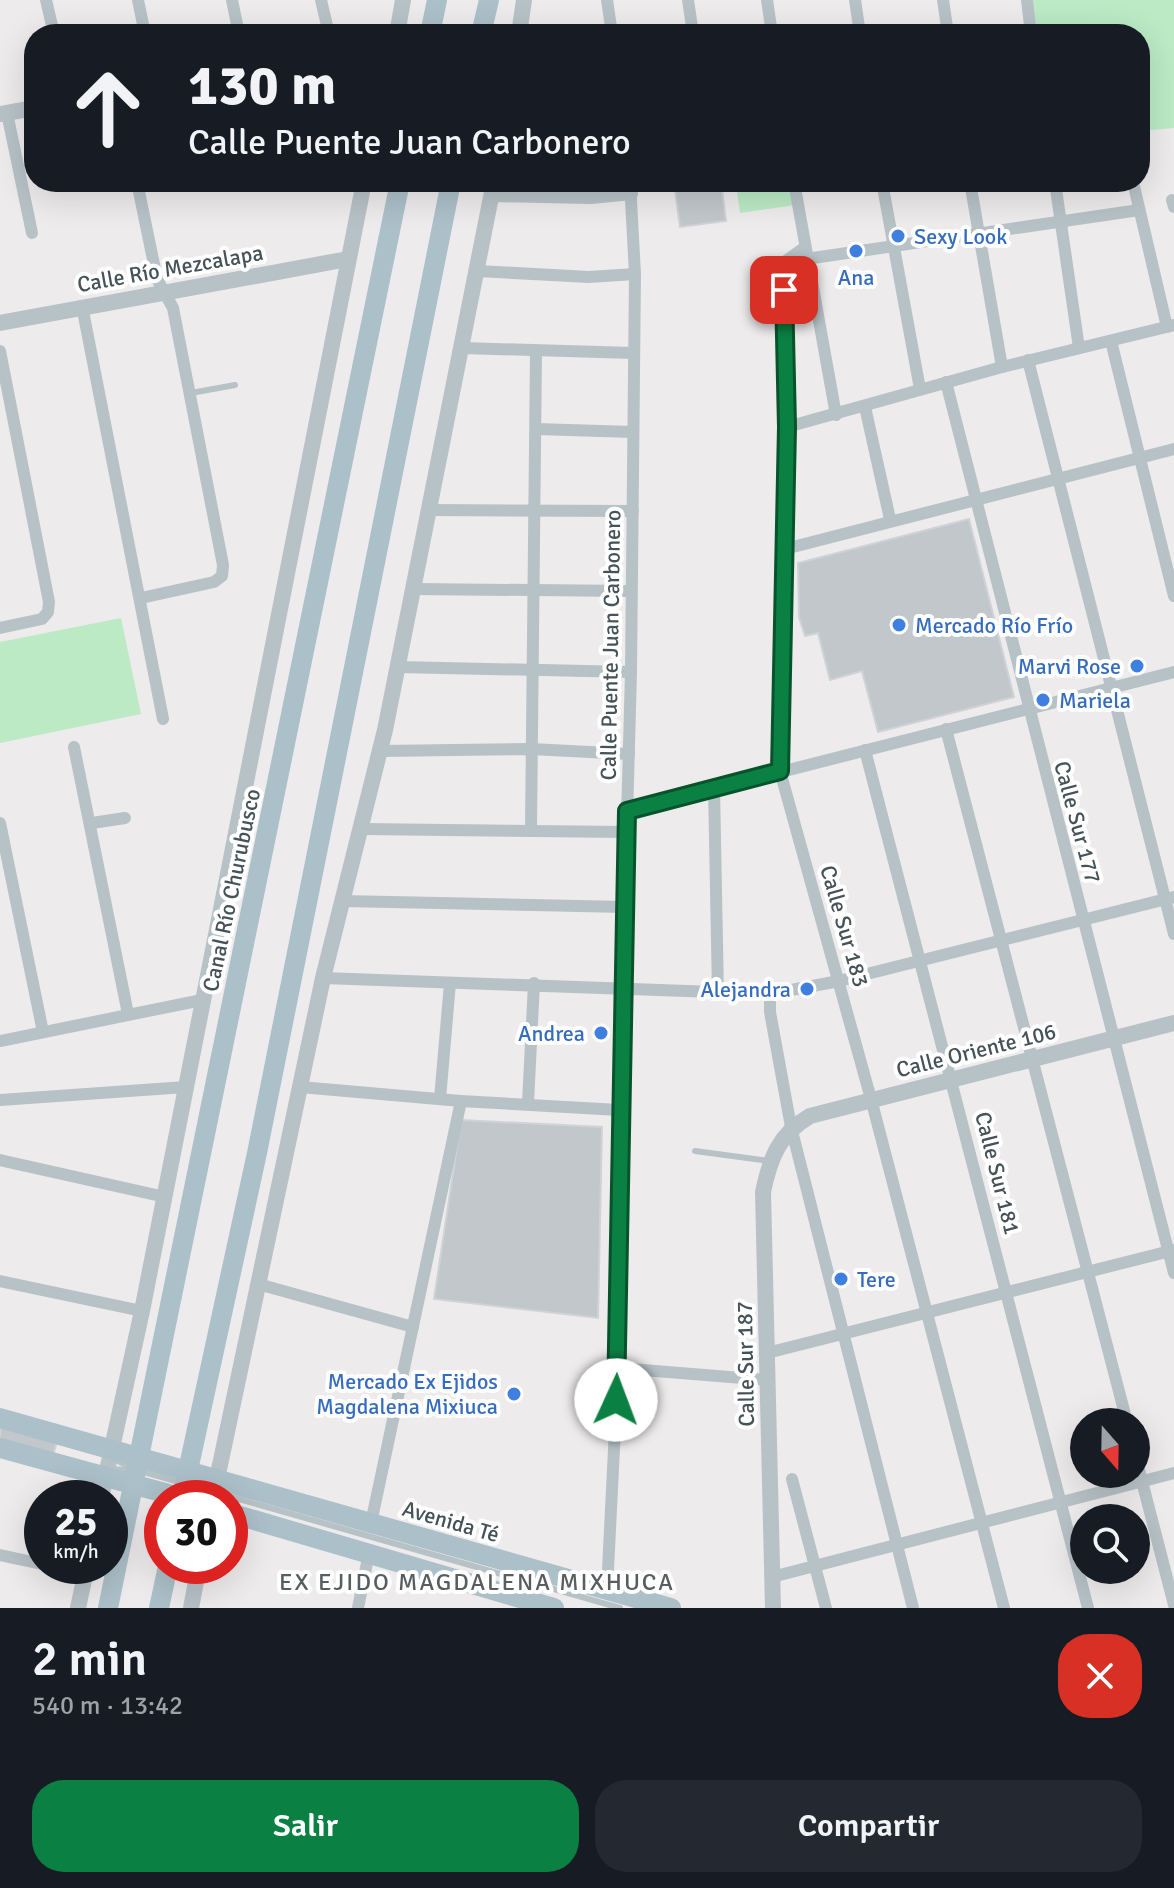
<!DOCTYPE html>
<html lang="es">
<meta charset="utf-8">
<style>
:root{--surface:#171b24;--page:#242831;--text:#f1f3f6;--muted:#9ea1a6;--accent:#0b8043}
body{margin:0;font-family:Signika,sans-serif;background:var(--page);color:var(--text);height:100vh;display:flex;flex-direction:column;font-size:30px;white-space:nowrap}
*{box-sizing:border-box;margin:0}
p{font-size:26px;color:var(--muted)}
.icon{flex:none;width:44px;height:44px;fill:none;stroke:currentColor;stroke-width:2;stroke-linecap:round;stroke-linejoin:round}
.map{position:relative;height:1608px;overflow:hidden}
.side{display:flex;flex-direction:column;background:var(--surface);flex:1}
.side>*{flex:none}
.guide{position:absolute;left:24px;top:24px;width:1126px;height:168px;border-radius:32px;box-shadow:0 8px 32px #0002;background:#171b24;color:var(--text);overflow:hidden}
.needle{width:52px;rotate:160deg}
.fabs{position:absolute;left:1070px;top:1408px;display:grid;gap:16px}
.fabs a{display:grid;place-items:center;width:80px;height:80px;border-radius:50%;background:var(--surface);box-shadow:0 8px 32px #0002;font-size:40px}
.speed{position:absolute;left:24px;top:1480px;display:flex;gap:16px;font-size:40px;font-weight:700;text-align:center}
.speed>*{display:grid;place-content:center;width:104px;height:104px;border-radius:50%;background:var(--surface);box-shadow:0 8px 32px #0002;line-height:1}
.speed small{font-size:20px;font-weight:400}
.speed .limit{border:12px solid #d22;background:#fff;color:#111}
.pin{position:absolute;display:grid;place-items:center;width:68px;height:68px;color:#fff;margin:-34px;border-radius:16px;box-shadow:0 4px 12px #0006}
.me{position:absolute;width:88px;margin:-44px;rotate:2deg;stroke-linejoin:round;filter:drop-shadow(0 0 6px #0008)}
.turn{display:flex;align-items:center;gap:28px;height:168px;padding:0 32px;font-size:36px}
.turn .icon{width:104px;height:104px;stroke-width:2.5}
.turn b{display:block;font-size:56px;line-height:68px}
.round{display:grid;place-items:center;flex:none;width:84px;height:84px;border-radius:32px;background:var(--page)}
.overview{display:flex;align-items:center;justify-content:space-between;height:136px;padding:0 32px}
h1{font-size:48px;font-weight:600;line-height:60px}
.primary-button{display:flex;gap:16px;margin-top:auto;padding:16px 32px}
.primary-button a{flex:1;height:92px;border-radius:32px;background:var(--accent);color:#fff;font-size:32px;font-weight:600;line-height:92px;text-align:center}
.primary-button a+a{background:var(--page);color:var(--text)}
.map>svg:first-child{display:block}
</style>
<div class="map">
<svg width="1174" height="1608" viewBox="0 0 1174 1608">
<rect width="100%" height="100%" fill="#eeebec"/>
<g fill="#bbeac5">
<path d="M1033 0H1174V128L1140 131V34H1037Z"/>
<path d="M761 182H792L796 205 740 213 736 185Z"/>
<path d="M121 618 141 714 0 743V642Z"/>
</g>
<g fill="#c2c7cb" stroke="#cfd3d7" stroke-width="2">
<path d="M674 182H721L726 221 680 227Z"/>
<path d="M969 519 1014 697 878 732 862 671 830 680 818 633 805 636 799 617 798 563Z"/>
<path d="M461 1120 602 1127 598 1318 434 1299Z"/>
<path d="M0 1426 57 1441 53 1456 0 1441Z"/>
</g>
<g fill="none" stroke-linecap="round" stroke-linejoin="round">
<g stroke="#b7c2c7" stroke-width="6">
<path d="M191 393 235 385"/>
<path d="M695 1151 769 1161"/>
<path d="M118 1461 137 1470 620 1608"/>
<path d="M108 1469 133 1470"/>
</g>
<g stroke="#b7c2c7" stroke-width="12">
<path d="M46 0 54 34"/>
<path d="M138 0 145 34"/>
<path d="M232 0 239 34"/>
<path d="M321 0 329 34"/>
<path d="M607 0 612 34"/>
<path d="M688 0 693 34"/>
<path d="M767 0 772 34"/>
<path d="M855 0 860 34"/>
<path d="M943 0 948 34"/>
<path d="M1027 0 1031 34"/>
<path d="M7 113 32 233"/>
<path d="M137 182 157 279 173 308 223 565 222 576 214 582 141 598"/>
<path d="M254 182V186"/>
<path d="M794 182 836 415"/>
<path d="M882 182 920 389"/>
<path d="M970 182 1002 367"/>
<path d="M1055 182 1079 348"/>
<path d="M1133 182 1167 327"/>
<path d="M491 196 591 198 632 194"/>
<path d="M1172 200 1174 207"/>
<path d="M804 248 783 263 787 427 780 771 871 1099 1004 1608"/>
<path d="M806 259 1139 210"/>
<path d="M478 271 589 277 635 274"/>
<path d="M82 306 163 719"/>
<path d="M1111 341 1174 596"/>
<path d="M462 348 633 353"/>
<path d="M0 351 49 602 48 612 42 619 0 628"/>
<path d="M1028 360 1174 934"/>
<path d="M946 382 1174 1273"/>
<path d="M865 407 890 519"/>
<path d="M787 427 1002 367 1174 325"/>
<path d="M536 429 633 432"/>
<path d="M429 510 633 511"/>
<path d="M785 549 1174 449"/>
<path d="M413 589 631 591"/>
<path d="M398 667 631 672"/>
<path d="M946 729 1127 1422"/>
<path d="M74 747 128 1014"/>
<path d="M865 750 1088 1608"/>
<path d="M380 751 531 749 629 754"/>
<path d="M714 788 718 994"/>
<path d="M627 811 1174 672"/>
<path d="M0 823 43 1032"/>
<path d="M92 823 125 818"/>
<path d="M362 829 626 832"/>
<path d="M531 829 536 351"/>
<path d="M343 901 625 907"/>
<path d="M323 978 770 994 839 981 1174 897"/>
<path d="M770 994V1012L791 1127 913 1608"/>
<path d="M0 1041 202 1000"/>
<path d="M300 1087 461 1101 619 1110"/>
<path d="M440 1099 450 983"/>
<path d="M0 1100 186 1087"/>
<path d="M528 1103 534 983"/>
<path d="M0 1160 165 1197"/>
<path d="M0 1281 142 1311"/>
<path d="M258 1284 413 1327"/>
<path d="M767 1353 1174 1250"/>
<path d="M618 1368 767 1380"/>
<path d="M1136 1458 1174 1605"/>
<path d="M792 1479 826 1608"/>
<path d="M371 1523 461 1101"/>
<path d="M0 1555 42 1564"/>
<path d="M50 1566 86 1574"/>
<path d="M772 1577 1174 1473"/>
<path d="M607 1590 618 1368 619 1110 631 672 635 274 630 182"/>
<path d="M358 1608 369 1553"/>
</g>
<g stroke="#b7c2c7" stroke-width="16">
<path d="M397 34 403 0"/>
<path d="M519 34 524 0"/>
<path d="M0 114 34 108"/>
<path d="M0 323 348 259"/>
<path d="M101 1498 142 1311 364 182"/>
<path d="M213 1498 323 978 385 730 494 182"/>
<path d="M78 1608 87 1566"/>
<path d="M191 1608 199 1566"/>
<path d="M773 1608 763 1192C770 1158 779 1134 810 1116L1174 1023"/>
</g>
<g stroke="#acc0c9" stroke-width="20">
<path d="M430 34 437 0"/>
<path d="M481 34 489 0"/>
<path d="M0 1418 671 1608"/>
<path d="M0 1448 183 1498"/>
<path d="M182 1498 257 1153 451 182"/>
<path d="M230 1513 554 1608"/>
<path d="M108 1608 400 182"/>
<path d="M159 1608 168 1566"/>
</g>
</g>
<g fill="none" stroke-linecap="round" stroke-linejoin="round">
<g stroke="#07532c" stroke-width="20">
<path id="route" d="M616 1400 627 811 780 771 787 427 784 290"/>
</g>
<use href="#route" stroke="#0b8043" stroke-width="14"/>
</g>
<g fill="#3f7fe0" stroke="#fff" stroke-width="3">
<circle cx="898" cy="236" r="8"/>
<circle cx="856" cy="251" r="8"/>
<circle cx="899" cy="625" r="8"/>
<circle cx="1137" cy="666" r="8"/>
<circle cx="1043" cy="700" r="8"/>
<circle cx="807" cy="989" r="8"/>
<circle cx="601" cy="1033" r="8"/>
<circle cx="841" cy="1279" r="8"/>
<circle cx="514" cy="1394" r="8"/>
</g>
<g text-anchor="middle" stroke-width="8" stroke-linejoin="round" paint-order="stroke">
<g font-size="22" fill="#366cbe" stroke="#fff" text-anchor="start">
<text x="914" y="244">Sexy Look</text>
<text x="856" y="285" text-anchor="middle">Ana</text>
<text x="915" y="633">Mercado Río Frío</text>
<text x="1121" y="674" text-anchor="end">Marvi Rose</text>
<text x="1059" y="708">Mariela</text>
<text x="791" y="997" text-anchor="end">Alejandra</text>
<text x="585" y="1041" text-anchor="end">Andrea</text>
<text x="857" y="1287">Tere</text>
<text x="498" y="1389" text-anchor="end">Mercado Ex Ejidos<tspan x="498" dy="25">Magdalena Mixiuca</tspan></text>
</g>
<g font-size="22" fill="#455257" stroke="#fff">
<text transform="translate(170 268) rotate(-10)" y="8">Calle Río Mezcalapa</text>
<text transform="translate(610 645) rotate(-89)" y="8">Calle Puente Juan Carbonero</text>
<text transform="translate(1078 822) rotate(75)" y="8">Calle Sur 177</text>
<text transform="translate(231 890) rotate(-78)" y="8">Canal Río Churubusco</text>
<text transform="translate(845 926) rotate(74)" y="8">Calle Sur 183</text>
<text transform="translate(976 1050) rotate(-14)" y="8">Calle Oriente 106</text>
<text transform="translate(998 1173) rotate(76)" y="8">Calle Sur 181</text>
<text transform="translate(745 1364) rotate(-91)" y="8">Calle Sur 187</text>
<text transform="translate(451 1521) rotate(16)" y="8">Avenida Té</text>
</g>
<g font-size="24" letter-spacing="2" fill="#585d60" stroke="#fff">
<text x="477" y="1590">EX EJIDO MAGDALENA MIXHUCA</text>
</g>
</g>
</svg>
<div class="fabs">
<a><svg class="needle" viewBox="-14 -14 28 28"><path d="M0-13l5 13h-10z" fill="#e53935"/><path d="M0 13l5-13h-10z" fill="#9ea1a6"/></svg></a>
<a><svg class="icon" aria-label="search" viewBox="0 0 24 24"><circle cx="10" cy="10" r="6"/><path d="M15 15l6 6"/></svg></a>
</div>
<div class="speed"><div>25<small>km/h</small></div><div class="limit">30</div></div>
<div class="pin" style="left:784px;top:290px;background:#d93025"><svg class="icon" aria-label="arrive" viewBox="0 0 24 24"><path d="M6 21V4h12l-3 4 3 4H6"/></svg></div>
<svg class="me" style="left:616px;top:1400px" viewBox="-20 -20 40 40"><circle r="19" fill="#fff"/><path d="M0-13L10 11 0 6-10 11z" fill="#0b8043"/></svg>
<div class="guide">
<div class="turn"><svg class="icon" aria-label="ahead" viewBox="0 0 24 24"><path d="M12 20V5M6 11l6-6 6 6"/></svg><div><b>130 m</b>Calle Puente Juan Carbonero</div></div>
</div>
</div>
<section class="side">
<div class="overview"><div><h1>2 min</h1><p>540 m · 13:42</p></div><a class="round" style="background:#d93025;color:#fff"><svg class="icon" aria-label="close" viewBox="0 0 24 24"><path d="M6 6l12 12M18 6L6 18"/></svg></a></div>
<div class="primary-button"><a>Salir</a><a>Compartir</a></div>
</section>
